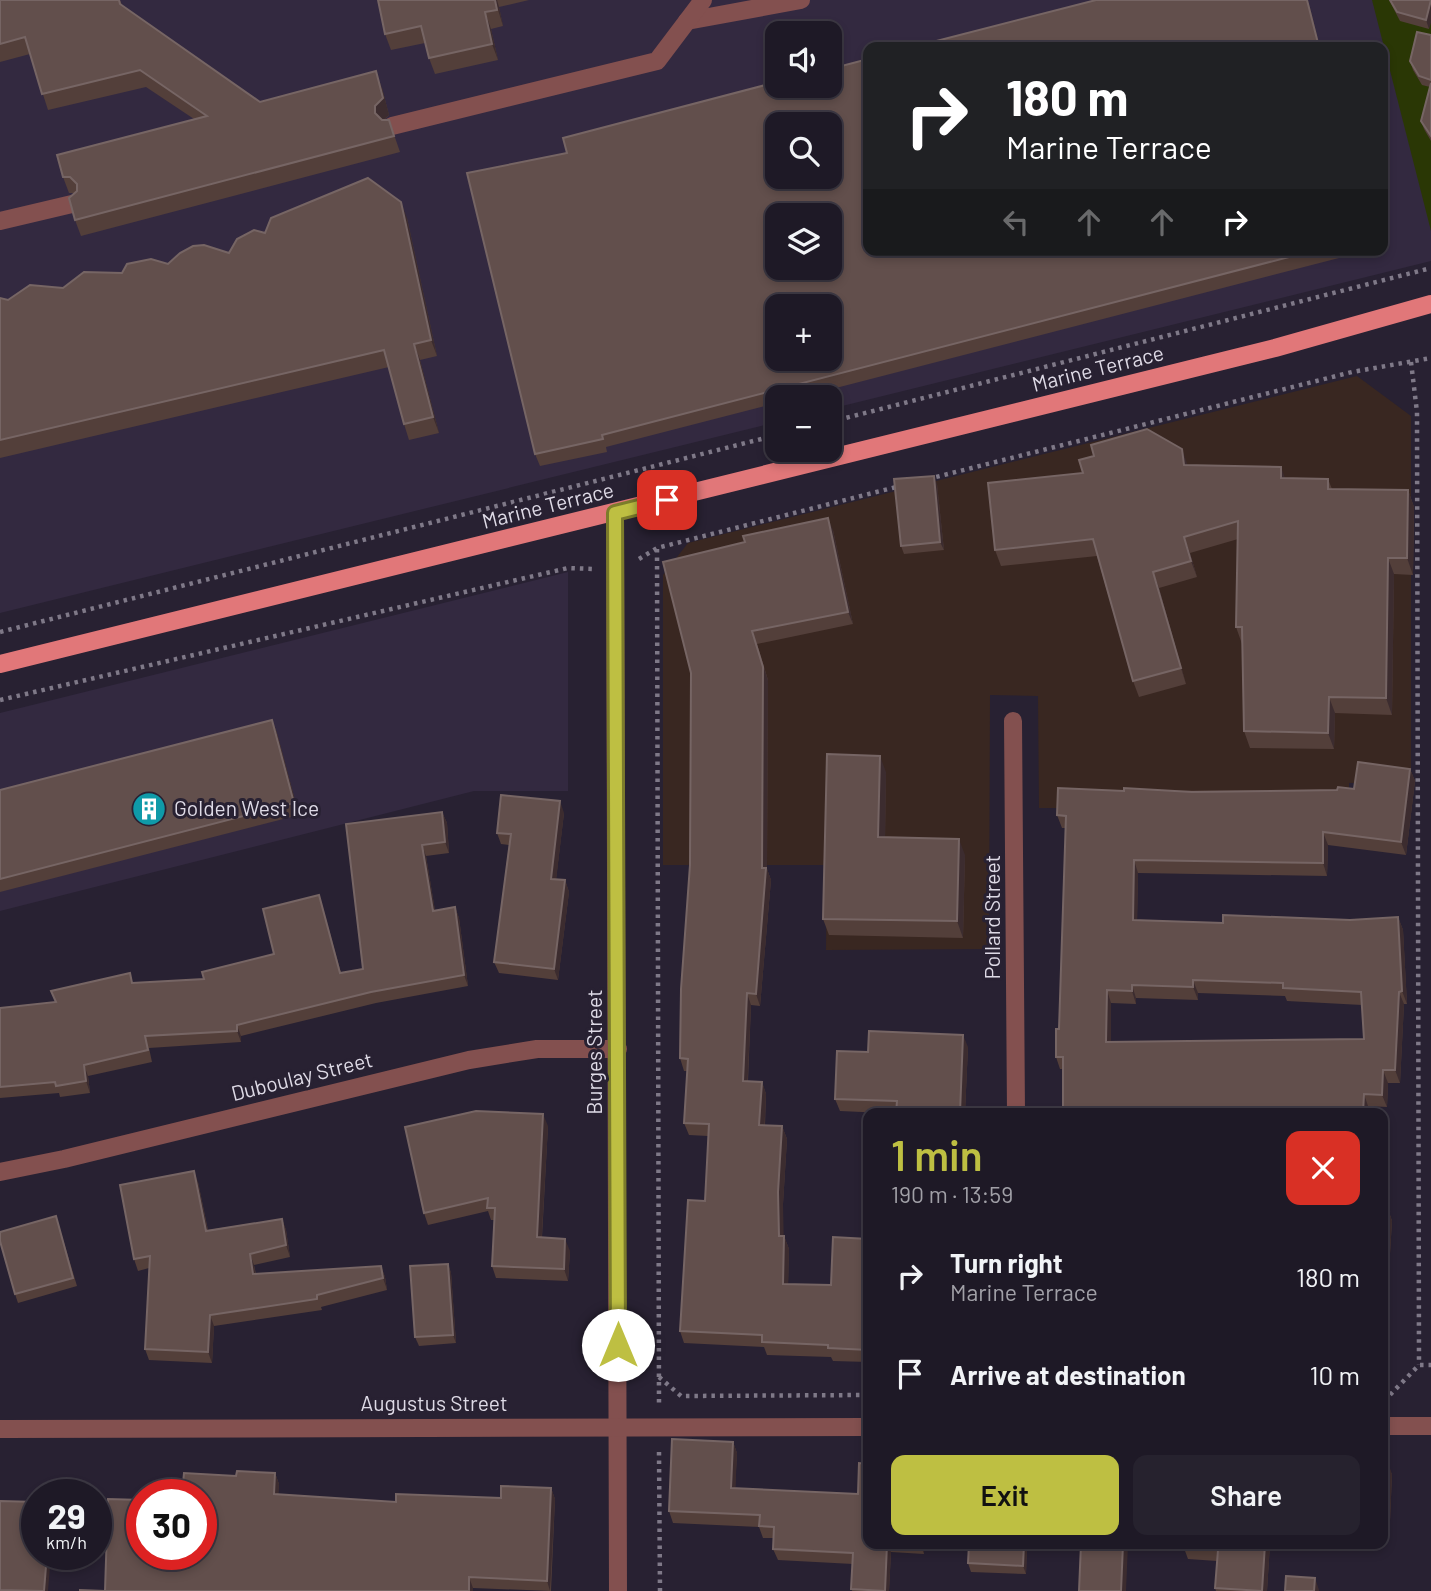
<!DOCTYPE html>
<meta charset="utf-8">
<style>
:root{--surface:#1e1926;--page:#26222e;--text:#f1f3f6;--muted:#a1a0a7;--line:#3c3843;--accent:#bebf42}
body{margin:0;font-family:Barlow,sans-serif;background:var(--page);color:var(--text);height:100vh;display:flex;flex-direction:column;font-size:26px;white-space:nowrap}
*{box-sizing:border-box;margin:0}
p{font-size:23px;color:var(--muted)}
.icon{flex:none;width:38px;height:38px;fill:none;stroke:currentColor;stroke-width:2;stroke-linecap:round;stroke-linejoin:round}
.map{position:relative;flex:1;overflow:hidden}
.side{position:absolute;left:863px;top:1108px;width:525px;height:441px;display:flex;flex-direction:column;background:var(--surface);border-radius:14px;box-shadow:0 4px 10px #0003,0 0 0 2px var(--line)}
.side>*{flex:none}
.hud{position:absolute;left:863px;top:42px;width:525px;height:214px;border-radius:14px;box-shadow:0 4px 10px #0003,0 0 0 2px var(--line);background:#202124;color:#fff;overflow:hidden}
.tools{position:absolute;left:765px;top:21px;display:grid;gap:14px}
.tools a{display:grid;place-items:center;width:77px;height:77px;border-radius:14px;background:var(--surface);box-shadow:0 4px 10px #0003,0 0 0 2px var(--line);font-size:35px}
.speed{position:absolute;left:21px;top:1479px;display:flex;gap:14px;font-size:35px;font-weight:700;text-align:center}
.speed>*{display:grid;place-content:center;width:91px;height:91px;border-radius:50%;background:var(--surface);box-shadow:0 4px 10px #0003,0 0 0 2px var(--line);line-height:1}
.speed small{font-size:18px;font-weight:400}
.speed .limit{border:10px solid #d22;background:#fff;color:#111}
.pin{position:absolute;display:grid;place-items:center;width:60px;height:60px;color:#fff;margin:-30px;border-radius:14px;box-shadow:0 4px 10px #0006}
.me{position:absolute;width:77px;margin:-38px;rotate:0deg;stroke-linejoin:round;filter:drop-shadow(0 0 5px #0008)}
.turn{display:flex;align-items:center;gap:24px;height:147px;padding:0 28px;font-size:32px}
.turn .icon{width:91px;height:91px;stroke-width:2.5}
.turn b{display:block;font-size:49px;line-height:60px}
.lanes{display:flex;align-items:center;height:66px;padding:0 28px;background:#0003;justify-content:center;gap:35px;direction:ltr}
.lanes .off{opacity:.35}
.round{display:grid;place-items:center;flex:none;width:74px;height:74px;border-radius:14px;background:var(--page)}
.overview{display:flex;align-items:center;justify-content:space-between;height:119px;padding:0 28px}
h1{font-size:42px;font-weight:600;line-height:52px;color:var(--accent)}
.cta{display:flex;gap:14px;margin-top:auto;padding:14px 28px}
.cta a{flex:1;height:80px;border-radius:14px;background:var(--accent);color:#111;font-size:28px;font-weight:600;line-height:80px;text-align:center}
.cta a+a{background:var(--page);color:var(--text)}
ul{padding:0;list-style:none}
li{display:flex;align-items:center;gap:21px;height:98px;padding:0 28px}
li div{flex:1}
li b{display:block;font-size:26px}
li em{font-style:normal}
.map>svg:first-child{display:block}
</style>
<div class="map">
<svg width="1431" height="1591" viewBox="0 0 1431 1591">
<rect width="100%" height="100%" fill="#282132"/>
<path fill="#392721" d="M1357 376 1411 416V782L1349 783V809L1039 808 1038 696 990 695 989 949 826 950 827 865H663V575L688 543Z"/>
<g fill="#332940" fill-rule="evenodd">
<path d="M0 0H1431V261L830 409V397H777V422L0 613ZM777 33H830V86H777ZM868 47H1382V250H868ZM777 124H830V177H777ZM777 215H830V268H777ZM777 306H830V359H777Z"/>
<path d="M568 572V791H474L0 911V713Z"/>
</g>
<path fill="#2a3705" d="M1372 0H1431V231Z"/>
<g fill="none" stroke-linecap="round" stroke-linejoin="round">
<g stroke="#7f7988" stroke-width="4.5" stroke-dasharray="3.5 5" stroke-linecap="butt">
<path d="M1411 362 1417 412 1419 1365"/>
<path d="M830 422 1431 268"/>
<path d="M928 479 1352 372 1431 358"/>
<path d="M657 549 659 1405"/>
<path d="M639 559 657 548 900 486"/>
<path d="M0 632 777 435"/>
<path d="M0 700 568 568 593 569"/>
<path d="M659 1377 681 1396 868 1395"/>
<path d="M1383 1398H1387L1419 1365H1431"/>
<path d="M659 1452 660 1591"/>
</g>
<g stroke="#83504f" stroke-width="18">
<path d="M687 21 801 0"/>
<path d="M392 126 657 61 703 0"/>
<path d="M0 221 72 204"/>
<path d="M615 513 618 1591"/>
<path d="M1013 721 1016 1113"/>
<path d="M0 1172 64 1159 469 1060 537 1049H618"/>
<path d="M1382 1426H1431"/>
<path d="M0 1429 868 1427"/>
</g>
<path stroke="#e17779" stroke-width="18" d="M0 664 1275 348 1431 304"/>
</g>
<g fill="#533f3a" fill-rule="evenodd">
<path d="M0 0H120L122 5 260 102 382 88 389 115 384 120H389L400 152 81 236 75 220 74 193H69L63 177 194 119 146 87 48 110 30 54 0 62Z"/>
<path d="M378 0H529L499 7 503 26 491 29 498 60 435 74 429 58 425 43 391 50 385 34Z"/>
<path d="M1389 0H1431L1429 29 1400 21Z"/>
<path d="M1431 35V141L1424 129 1421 121 1430 87 1422 85 1413 70 1410 61Z"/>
<path d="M407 218 437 356 420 360 439 433 409 440 404 424 389 367 0 458V298L8 300 122 273 229 253 265 233Z"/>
<path d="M868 250H1370L801 397H777V403L606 447 607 452 540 466 535 454Z"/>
<path d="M1094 456 1188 465 1285 478 1328 479 1332 489 1408 490 1414 507 1413 575 1394 574 1392 715 1335 713 1334 749 1250 748 1244 731 1242 644 1236 627 1238 539 1190 553 1197 577 1159 588 1186 684 1139 697 1133 681 1097 556 1001 566 995 550 1083 473Z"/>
<path d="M937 484 944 550 904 554 901 546Z"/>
<path d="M833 530 853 624 757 644 768 680 767 869 771 880 760 1006 751 1005 748 1081 762 1082 766 1094 765 1125 782 1126 787 1139 783 1204V1236H784L789 1249 788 1284 831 1285 868 1239V1362L833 1361 831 1357 767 1355 764 1347 684 1343 680 1331 705 1201 708 1136 689 1135 684 1123 687 1071H684L680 1058 690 865 691 673Z"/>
<path d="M272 720 277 733 299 815 0 892V790Z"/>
<path d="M1410 769 1415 781 1406 855 1328 845 1327 876 1138 873 1137 920 1223 923 1350 920 1398 917 1403 930 1407 1004H1404L1400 1083H1388L1387 1107 1368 1106V1113H1063V1069H1060L1056 1057 1059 1029 1066 828H1062L1057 815 1124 791 1337 790 1354 789ZM1198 993 1285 996 1287 1001 1362 1005 1364 1039 1111 1042V1003L1136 1004V998L1198 1000Z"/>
<path d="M886 772 885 837 965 855 963 938 829 935 823 919Z"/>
<path d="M442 812 447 823 449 853 426 856 435 911 455 907 459 918 468 986 376 1003 241 1036V1042L149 1048 152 1062 88 1076 90 1093 60 1097 59 1093 0 1098V1008L56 1002 51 991 134 983 204 979 274 954 319 895 341 973 363 969 346 824Z"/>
<path d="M564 813 556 879 565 880 569 892 558 980 499 973 494 962 509 845 501 844 497 833Z"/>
<path d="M968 1047 965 1113H884L840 1111 835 1099 868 1052Z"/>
<path d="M548 1126 542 1237 570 1251 568 1281 496 1278 492 1266 494 1220H491L488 1211 428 1225 424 1213Z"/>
<path d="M198 1182 208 1230 282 1219 286 1230 290 1257 254 1265 256 1274 381 1266 385 1277 387 1290 321 1307 322 1310 214 1326 212 1363 149 1360 145 1349 149 1268 138 1271 134 1259Z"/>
<path d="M1382 1212H1389L1392 1221 1389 1270H1384L1389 1348 1382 1349Z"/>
<path d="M56 1216 77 1286 18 1303 15 1294Z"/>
<path d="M448 1264 451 1273 456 1343 419 1346 415 1337Z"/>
<path d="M733 1442 737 1453 735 1488 868 1544H924V1554L891 1552 889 1591H852L853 1564 778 1560 773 1549 774 1538H763L759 1527 673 1523 669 1511Z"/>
<path d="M1382 1462 1392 1474 1390 1521H1382Z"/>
<path d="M275 1473 279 1484 278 1494 396 1502 501 1498 551 1488 555 1499 551 1591 473 1588 105 1591 142 1554 236 1476Z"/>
<path d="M969 1544H1027L1026 1574 971 1572 968 1563Z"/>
<path d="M1184 1544H1270L1267 1591H1216L1215 1588 1217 1561 1188 1559 1184 1548Z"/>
</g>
<g fill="#3c2c2f">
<path d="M495 0H497L499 7 503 26Z"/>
<path d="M1307 0H1308L1320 47H1319Z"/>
<path d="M1431 3V23L1429 29 1426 20Z"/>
<path d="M485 12 491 29 498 60 492 44Z"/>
<path d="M376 71 382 88 389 115 381 122 375 113Z"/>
<path d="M401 202 407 218 437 356 431 340Z"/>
<path d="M414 344 420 360 439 433 433 417Z"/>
<path d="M1182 449 1188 466 1184 465Z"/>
<path d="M1281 467 1287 483 1281 478Z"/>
<path d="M934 476 937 484 944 550 940 542Z"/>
<path d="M1408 490 1414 507 1413 575 1407 558Z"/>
<path d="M828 518 833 530 853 624 848 612Z"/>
<path d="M1184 537 1190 553 1197 577 1191 561Z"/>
<path d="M1388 558 1394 574 1392 715 1386 698Z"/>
<path d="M1153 572 1159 588 1186 684 1181 668Z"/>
<path d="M752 631 768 680 767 869 771 880 760 1006 756 994 762 868Z"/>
<path d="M1329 697 1335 713 1334 749 1328 733Z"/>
<path d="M272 720 277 733 299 815 294 803Z"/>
<path d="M880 756 886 772 885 854 878 837Z"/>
<path d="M1410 769 1415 781 1406 855 1401 842Z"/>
<path d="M560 801 564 813 555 890 551 879Z"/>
<path d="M442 812 447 823 449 853 445 842Z"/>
<path d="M1323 832 1328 845 1327 876 1323 863Z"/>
<path d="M959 839 965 855 963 938 957 921Z"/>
<path d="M422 845 426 856 437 922 433 911Z"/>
<path d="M1134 860 1138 873 1137 932 1133 920Z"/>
<path d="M565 880 569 892 558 980 554 969Z"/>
<path d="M319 895 323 907 344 984 340 973Z"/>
<path d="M455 907 459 918 468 986 464 975Z"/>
<path d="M1398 917 1403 930 1407 1004 1402 991Z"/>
<path d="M1193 980 1198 993V1000L1193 987Z"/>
<path d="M1132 985 1136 998V1004L1132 991Z"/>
<path d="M1107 990 1111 1003V1055L1106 1042Z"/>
<path d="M1399 992 1404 1004 1400 1083 1395 1070Z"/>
<path d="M747 993 751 1005 747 1093 743 1081Z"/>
<path d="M237 1025 241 1036V1042L237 1031Z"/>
<path d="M963 1035 968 1047 965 1113H960Z"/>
<path d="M84 1065 88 1076 90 1093 86 1081Z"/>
<path d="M1383 1070 1388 1083 1387 1107 1382 1095Z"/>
<path d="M762 1082 766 1094 764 1137 759 1125Z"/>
<path d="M1364 1094 1368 1106V1113H1363Z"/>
<path d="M543 1114 548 1126 541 1249 537 1237Z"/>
<path d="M782 1126 787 1139 783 1204 784 1249 779 1236 778 1192Z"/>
<path d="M194 1171 198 1182 210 1242 206 1231Z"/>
<path d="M1389 1212 1392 1221 1389 1270 1386 1261Z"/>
<path d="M282 1219 286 1230 290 1257 286 1245Z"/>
<path d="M784 1236 789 1249 788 1296 783 1284Z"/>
<path d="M565 1239 570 1251 568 1281 564 1269Z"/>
<path d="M250 1254 254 1265 257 1285 253 1274Z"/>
<path d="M448 1264 451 1273 456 1343 453 1335Z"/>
<path d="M381 1266 385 1277 387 1290 383 1278Z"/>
<path d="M1382 1266 1384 1270 1389 1348 1386 1340 1382 1286Z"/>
<path d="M210 1315 214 1326 212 1363 208 1352Z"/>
<path d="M733 1442 737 1453 735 1499 731 1488Z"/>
<path d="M1388 1463 1392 1474 1390 1521 1386 1510Z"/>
<path d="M275 1473 279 1484 278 1505 274 1494Z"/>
<path d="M551 1488 555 1499 550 1591 547 1581Z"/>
<path d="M887 1544 891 1552 889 1591H885Z"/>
<path d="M920 1544H924V1554Z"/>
<path d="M1024 1544H1027L1026 1574 1023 1566Z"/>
<path d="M1123 1544H1128L1126 1591H1121Z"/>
<path d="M1265 1544H1270L1267 1591H1262Z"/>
<path d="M47 1554H51L48 1591H44Z"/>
<path d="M469 1577 473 1588V1591H469Z"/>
<path d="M1315 1578 1319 1590V1591H1314Z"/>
</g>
<g fill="#624f4c" stroke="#766564" stroke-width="2" fill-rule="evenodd">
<path d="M0 0H119L120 4 260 102 376 71 383 98 375 106V113L382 120H389L394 136 75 220 69 198 77 191V184L70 177H63L57 155 207 116 140 70 42 94 25 37 0 44Z"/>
<path d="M378 0H495L497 10 485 12 492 44 429 58 421 26 385 34Z"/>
<path d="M1096 0H1307L1319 47H913Z"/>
<path d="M1390 0H1431L1426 20 1397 12Z"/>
<path d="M1417 32 1431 35V80L1419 76 1410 61Z"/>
<path d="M868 59V250H1316L602 435 603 439 535 454 467 173 567 153 563 138 777 82V86H830V69ZM777 124H830V177H777ZM777 215H830V268H777ZM777 306H830V359H777Z"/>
<path d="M1431 83V136L1421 121Z"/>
<path d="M368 178 401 202 431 340 414 344 433 417 404 424 384 350 0 440V298L8 300 30 285 63 288 84 272 122 273 127 264 151 259 168 264 180 253 193 246 204 245 229 253 237 239 254 230 265 233 271 218Z"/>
<path d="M1147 429 1182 449 1184 465 1281 467V478L1328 479V489L1408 490 1407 558H1388L1386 698 1329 697 1328 733 1244 731 1242 627H1236L1238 521 1184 537 1191 561 1153 572 1181 668 1133 681 1093 539 995 550 988 483 1083 473 1079 460 1094 456 1091 445Z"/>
<path d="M934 476 940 542 901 546 894 479Z"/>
<path d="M828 518 848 612 752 631 763 667 762 868H766L756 994 747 993 743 1081 762 1082 759 1125 782 1126 778 1192 779 1236H784L783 1284 831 1285 833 1237 868 1239V1350L828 1348V1345L762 1342V1335L680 1331 688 1200 705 1201 709 1124 684 1123 688 1059 680 1058 681 989 690 865 691 673 663 562 745 542 743 536Z"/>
<path d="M272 720 294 803 0 879V790Z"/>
<path d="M827 754 880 756 878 837 959 839 957 921 823 919Z"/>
<path d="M1358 762 1410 769 1401 842 1323 832V863L1134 860 1133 920 1223 923V915L1350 920 1398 917 1402 991 1399 992 1395 1070H1383L1382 1095 1364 1094 1363 1113H1063V1057H1056V1029H1059L1066 816 1057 815 1058 788 1124 791V788L1192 792 1337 790 1338 787 1354 789ZM1193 980 1283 983V988L1361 992 1364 1039 1106 1042 1107 990 1132 991V985L1193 987Z"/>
<path d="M501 795 560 801 551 879 565 880 554 969 494 962 511 834 497 833Z"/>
<path d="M442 812 445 842 422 845 433 911 455 907 464 975 371 992 237 1025V1031L145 1036 148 1050 84 1065 86 1081 56 1086 55 1082 0 1087V1008L56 1002 51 991 130 973 132 983 204 979 202 972 274 954 263 909 319 895 340 973 363 969 346 824Z"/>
<path d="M869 1031 963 1035 960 1113H896L897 1101 835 1099 837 1051 868 1052Z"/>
<path d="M476 1111 543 1114 537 1237 565 1239 564 1269 492 1266 495 1208H487L488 1198 424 1213 405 1127Z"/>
<path d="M194 1171 206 1231 282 1219 286 1245 250 1254 253 1274 381 1266 383 1278 317 1295V1299L210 1315 208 1352 145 1349 150 1256 134 1259 120 1185Z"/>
<path d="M1382 1212H1389L1386 1261H1382Z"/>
<path d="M56 1216 73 1278 15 1294 0 1241V1232Z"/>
<path d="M448 1264 453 1335 415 1337 410 1266Z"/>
<path d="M1382 1286 1386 1340H1382Z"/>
<path d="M672 1439 733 1442 731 1488 858 1494 859 1463 868 1464V1544H887L885 1591 851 1589 853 1553 773 1549 774 1527 759 1526 760 1515 669 1511Z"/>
<path d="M1382 1462 1388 1463 1386 1510H1382Z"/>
<path d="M237 1471 275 1473 274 1494 396 1502V1494L501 1498V1486L551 1488 547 1581 469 1577V1591H80V1590L105 1591 108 1499 142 1500V1554H201V1494H182L184 1473 236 1476Z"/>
<path d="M0 1501 37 1502V1554H47L44 1591 0 1590Z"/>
<path d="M969 1544H1024L1023 1566 968 1563Z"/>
<path d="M1081 1544H1123L1121 1591H1079Z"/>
<path d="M1184 1544H1265L1262 1591 1215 1588 1218 1550 1184 1548Z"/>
<path d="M1286 1576 1315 1578 1314 1591H1285Z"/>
</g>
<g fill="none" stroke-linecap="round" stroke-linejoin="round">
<g stroke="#7c7c2b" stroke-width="18">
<path id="route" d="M618 1345 615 513 667 500"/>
</g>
<use href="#route" stroke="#bebf42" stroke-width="12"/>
</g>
<defs>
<g id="building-disc" transform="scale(1.75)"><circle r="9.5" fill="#0f9aa8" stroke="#282132"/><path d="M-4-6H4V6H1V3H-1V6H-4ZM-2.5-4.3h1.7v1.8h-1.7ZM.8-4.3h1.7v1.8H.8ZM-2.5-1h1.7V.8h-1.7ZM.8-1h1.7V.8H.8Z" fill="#fff"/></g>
</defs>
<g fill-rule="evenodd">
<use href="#building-disc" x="149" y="809"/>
</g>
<g text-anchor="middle" stroke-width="6" stroke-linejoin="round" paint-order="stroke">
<g font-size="21" fill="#dedae6" stroke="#282132">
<text transform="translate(1098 369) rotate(-14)" y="7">Marine Terrace</text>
<text transform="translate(548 506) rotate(-14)" y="7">Marine Terrace</text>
<text transform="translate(993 917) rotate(-90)" y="7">Pollard Street</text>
<text transform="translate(595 1052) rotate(-90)" y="7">Burges Street</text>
<text transform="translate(302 1077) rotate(-14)" y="7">Duboulay Street</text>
<text x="434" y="1411">Augustus Street</text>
</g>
<g font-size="21" fill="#dedae6" stroke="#282132" text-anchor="start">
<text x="174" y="816">Golden West Ice</text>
</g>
</g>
</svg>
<div class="tools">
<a><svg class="icon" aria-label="sound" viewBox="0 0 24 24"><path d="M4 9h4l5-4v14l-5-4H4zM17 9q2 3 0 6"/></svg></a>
<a><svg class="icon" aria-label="search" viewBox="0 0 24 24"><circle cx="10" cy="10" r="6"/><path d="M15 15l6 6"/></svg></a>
<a><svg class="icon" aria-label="layers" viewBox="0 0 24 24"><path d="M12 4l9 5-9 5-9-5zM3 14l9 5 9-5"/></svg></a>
<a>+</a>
<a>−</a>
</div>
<div class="speed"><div>29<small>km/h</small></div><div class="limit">30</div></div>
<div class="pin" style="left:667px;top:500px;background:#d93025"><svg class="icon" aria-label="arrive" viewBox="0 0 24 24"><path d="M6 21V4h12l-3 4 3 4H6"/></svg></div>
<svg class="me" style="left:618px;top:1345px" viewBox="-20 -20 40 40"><circle r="19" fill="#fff"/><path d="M0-13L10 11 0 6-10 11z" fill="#bebf42"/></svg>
<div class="hud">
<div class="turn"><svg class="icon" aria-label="right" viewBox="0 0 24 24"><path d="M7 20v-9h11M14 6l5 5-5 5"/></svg><div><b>180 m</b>Marine Terrace</div></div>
<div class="lanes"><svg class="icon off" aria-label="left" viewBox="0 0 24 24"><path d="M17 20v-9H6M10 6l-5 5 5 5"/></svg><svg class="icon off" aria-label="ahead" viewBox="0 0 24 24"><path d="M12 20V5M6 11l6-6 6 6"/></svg><svg class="icon off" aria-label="ahead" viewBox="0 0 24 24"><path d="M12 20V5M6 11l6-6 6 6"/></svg><svg class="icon" aria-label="right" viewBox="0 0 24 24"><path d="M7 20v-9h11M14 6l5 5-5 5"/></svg></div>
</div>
<section class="side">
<div class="overview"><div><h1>1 min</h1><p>190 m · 13:59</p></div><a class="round" style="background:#d93025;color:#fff"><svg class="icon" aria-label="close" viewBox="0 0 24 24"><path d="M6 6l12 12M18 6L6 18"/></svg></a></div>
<ul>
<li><svg class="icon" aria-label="right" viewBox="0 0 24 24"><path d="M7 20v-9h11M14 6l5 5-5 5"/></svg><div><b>Turn right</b><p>Marine Terrace</p></div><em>180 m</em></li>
<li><svg class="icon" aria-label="arrive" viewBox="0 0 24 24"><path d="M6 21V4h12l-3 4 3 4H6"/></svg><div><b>Arrive at destination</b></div><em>10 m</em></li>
</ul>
<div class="cta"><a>Exit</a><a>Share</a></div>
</section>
</div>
